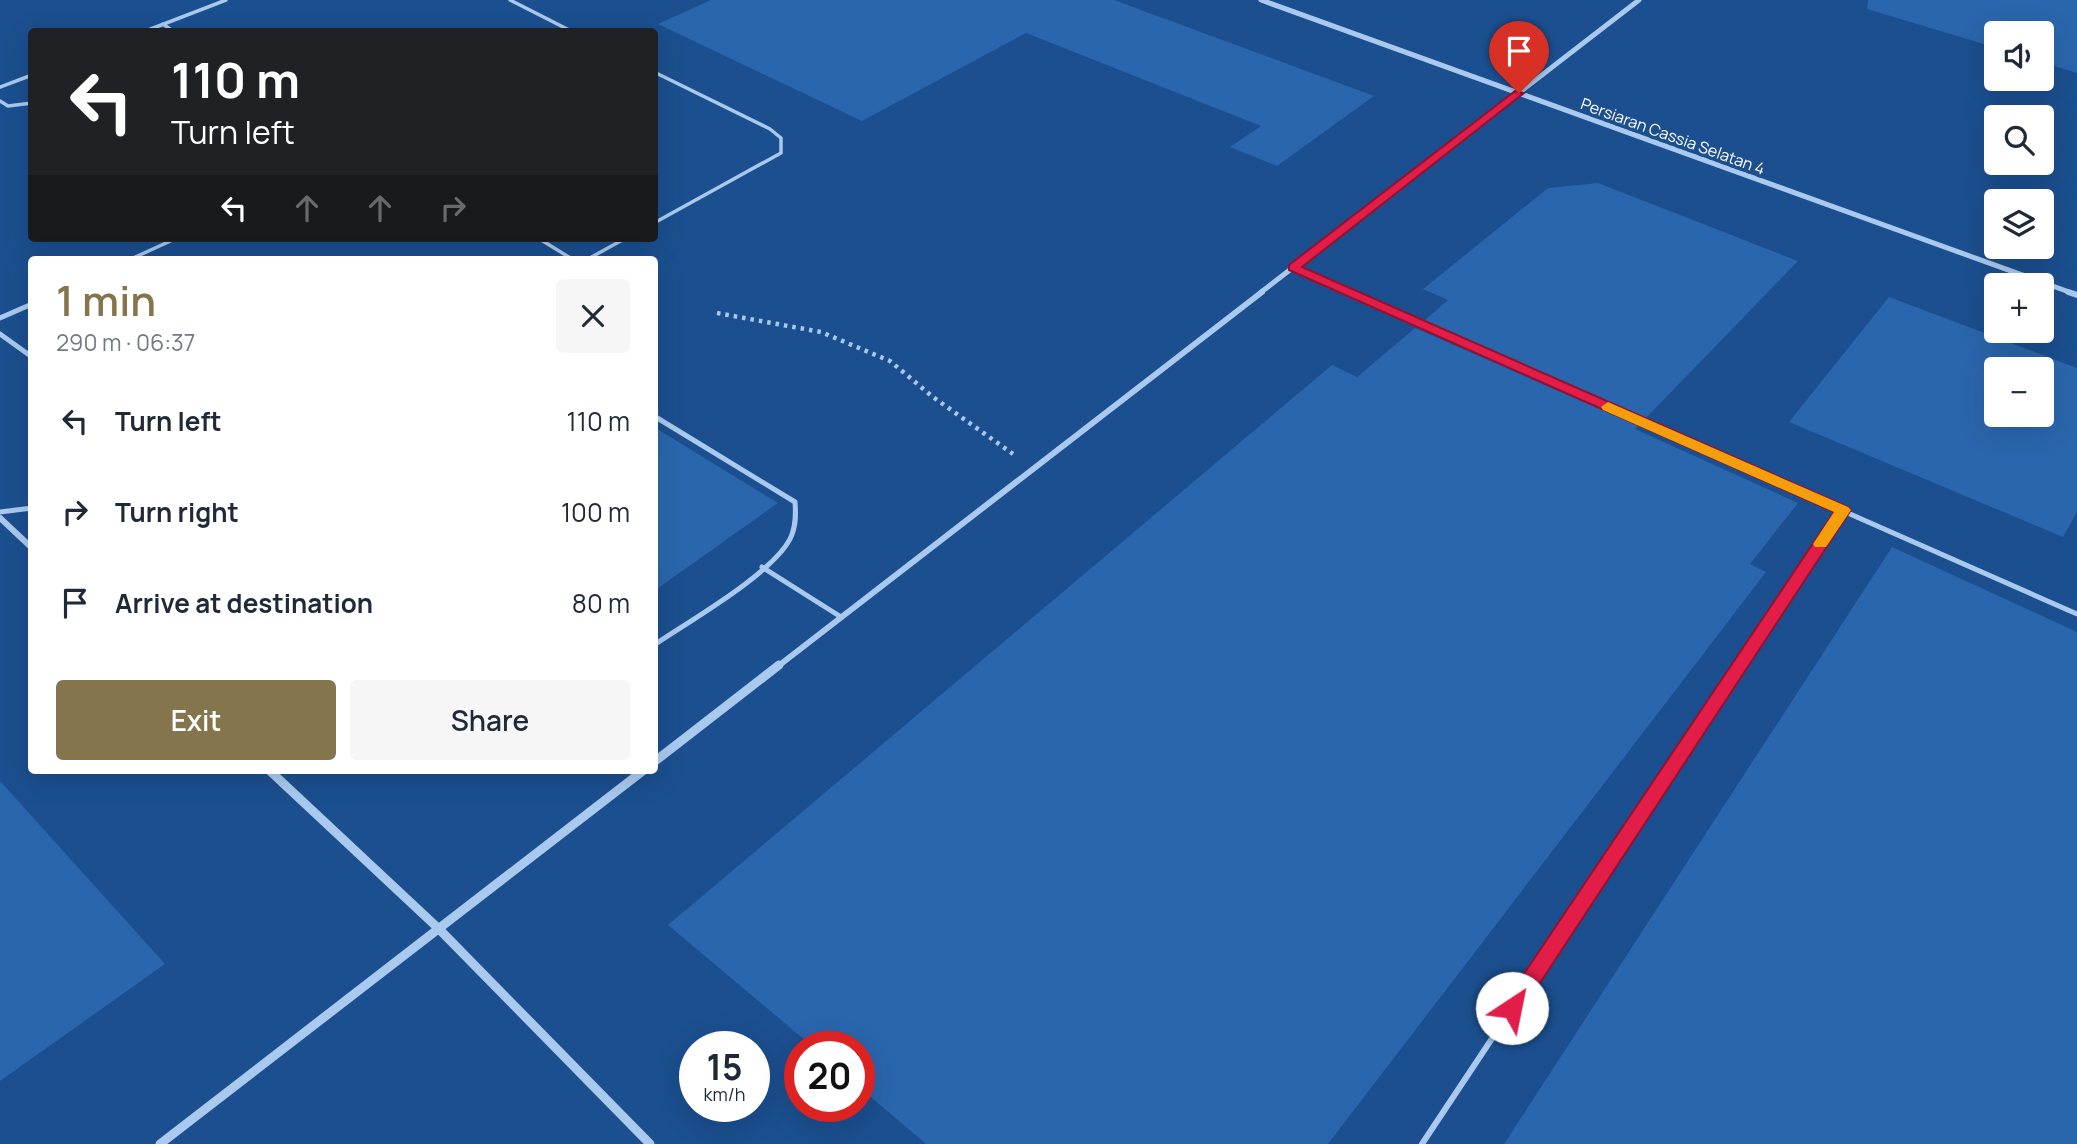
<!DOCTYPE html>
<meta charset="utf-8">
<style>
:root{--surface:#fff;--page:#f6f6f7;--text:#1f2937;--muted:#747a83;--accent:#84754c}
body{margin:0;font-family:Manrope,sans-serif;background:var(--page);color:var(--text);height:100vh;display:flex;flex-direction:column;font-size:26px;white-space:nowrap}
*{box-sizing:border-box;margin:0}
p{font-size:23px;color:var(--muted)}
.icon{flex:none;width:38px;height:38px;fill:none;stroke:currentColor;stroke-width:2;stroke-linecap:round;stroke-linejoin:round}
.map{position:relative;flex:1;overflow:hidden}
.details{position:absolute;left:28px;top:256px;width:630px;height:518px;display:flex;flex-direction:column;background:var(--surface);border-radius:7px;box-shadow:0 7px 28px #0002}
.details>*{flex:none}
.guide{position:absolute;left:28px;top:28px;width:630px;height:214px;border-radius:7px;box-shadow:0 7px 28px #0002;background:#202124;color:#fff;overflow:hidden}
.buttons{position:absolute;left:1984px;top:21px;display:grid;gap:14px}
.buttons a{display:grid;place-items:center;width:70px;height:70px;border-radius:7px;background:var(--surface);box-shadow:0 7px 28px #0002;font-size:35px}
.speed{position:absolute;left:679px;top:1031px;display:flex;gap:14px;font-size:35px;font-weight:700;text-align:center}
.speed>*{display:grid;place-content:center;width:91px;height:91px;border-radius:50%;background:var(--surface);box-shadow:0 7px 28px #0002;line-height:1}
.speed small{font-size:18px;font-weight:400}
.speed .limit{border:10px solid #d22;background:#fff;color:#111}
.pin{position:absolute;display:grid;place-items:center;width:60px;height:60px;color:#fff;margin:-72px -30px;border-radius:50% 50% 50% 0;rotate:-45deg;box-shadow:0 0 7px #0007}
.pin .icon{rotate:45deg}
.me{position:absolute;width:77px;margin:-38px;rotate:34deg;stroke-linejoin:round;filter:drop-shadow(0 0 5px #0008)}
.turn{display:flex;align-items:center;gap:24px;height:147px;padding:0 28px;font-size:32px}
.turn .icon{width:91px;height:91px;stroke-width:2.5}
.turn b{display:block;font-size:49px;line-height:60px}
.lanes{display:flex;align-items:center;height:66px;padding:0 28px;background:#0003;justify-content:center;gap:35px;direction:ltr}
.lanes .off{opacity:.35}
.round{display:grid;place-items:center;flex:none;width:74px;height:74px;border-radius:7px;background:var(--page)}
.overview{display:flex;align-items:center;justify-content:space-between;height:119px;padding:0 28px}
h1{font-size:42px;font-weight:600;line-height:52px;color:var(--accent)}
.primary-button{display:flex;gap:14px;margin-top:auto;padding:14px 28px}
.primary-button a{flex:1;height:80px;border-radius:7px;background:var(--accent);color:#fff;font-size:28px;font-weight:600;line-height:80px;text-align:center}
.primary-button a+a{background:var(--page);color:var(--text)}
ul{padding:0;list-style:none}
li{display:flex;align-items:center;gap:21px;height:91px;padding:0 28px}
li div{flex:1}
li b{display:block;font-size:26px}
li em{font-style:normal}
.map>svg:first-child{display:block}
</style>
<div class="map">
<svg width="2077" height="1144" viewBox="0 0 2077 1144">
<rect width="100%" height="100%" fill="#1b4f8f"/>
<g fill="#2a66ad" fill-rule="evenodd">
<path d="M711 0H1114L1374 96 1277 166 1230 147 1261 126 1026 33 862 121 658 24Z"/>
<path d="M1868 0H2077V73L2042 62V33H1997V48L1867 9Z"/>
<path d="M1598 183 1798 261 1646 418 1424 321 1448 300 1423 289 1548 188Z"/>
<path d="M1889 297 2077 368V512L2063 537 1789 422ZM1997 369H2042V415H1997Z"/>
<path d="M1415 328 1638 426 1635 429 1798 503 1750 564 1766 572 1328 1144H926L859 1087V1046H812L668 925 1332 365 1357 377Z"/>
<path d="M654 427 778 503 654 591Z"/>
<path d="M1892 547 2077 632V1144H1504Z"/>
<path d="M0 781 165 964 0 1081Z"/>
</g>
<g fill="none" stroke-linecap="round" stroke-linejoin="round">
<path stroke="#a9c9ee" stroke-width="4.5" stroke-dasharray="3.5 5" stroke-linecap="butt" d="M717 313 821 332 890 361 933 397 1013 454"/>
<g stroke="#a9c9ee" stroke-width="3.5">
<path d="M510 0 573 32"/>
<path d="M163 24 174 32"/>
<path d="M143 32 226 0"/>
<path d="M654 72 770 129 781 138V153L654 223"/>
<path d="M0 87 32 75"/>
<path d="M0 101 8 106 32 103"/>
<path d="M538 238 572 259"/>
<path d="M131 259 177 238"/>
<path d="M588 259 626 238"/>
<path d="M1293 268 1350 293"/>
</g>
<g stroke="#a9c9ee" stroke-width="5">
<path d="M1346 292 2077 614"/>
<path d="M0 318 32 304"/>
<path d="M0 334 32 357"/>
<path d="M654 416 795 502C796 515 796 527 790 539 771 575 689 621 654 645"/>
<path d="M0 512 32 508"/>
<path d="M762 567 841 617"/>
<path d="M1739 667 1843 510"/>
</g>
<path stroke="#a9c9ee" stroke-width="6" d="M1422 1144 1740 665"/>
<g stroke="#a9c9ee" stroke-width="5">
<path d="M1261 0 2072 293"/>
<path d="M1260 293 1639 0"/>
</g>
<g stroke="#a9c9ee" stroke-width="6">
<path d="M2068 292 2077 295"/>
<path d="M0 518 32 548"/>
<path d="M777 667 1262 292"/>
</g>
<g stroke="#a9c9ee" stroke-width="9">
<path d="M654 762 779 665"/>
<path d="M269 770 439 929 650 1144"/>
<path d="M160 1144 644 770"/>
</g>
</g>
<path fill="#e11d48" stroke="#92132f" stroke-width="2" d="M1515 91 1524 93 1302 267 1848 507 1851 510 1519 1015 1512 1017 1505 1015 1502 1008 1505 1002 1834 512 1289 270V265Z"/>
<path fill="#f59e0b" d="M1608 402 1848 507 1851 510 1826 547H1815L1813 544 1834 512 1603 410 1601 407Z"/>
<g text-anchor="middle" stroke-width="7" stroke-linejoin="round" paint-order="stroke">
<g font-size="16" fill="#fff" stroke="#1b4f8f">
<text transform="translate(1673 136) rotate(20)" y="6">Persiaran Cassia Selatan 4</text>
</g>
</g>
</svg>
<div class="buttons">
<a><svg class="icon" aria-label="sound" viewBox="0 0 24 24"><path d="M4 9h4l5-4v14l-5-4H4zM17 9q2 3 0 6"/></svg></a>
<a><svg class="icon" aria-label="search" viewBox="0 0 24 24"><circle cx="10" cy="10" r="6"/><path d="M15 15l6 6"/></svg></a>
<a><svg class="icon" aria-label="layers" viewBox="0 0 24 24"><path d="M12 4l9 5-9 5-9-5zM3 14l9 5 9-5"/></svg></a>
<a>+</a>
<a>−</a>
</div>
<div class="speed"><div>15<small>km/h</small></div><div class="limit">20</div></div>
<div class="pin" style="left:1519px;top:93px;background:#d93025"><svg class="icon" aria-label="arrive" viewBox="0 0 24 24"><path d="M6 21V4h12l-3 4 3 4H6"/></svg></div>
<svg class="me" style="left:1512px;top:1008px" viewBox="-20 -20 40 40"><circle r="19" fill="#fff"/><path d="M0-13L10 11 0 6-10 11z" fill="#e11d48"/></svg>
<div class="guide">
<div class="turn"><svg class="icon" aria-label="left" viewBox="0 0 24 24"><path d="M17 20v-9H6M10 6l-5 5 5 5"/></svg><div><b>110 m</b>Turn left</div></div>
<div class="lanes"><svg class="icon" aria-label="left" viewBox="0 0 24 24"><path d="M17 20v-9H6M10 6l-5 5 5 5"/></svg><svg class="icon off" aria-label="ahead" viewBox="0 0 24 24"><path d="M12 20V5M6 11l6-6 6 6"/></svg><svg class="icon off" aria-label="ahead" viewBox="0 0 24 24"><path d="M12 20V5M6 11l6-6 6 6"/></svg><svg class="icon off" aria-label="right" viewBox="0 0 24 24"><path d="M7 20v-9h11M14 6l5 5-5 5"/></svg></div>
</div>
<section class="details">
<div class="overview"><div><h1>1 min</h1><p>290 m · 06:37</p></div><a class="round"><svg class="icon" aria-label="close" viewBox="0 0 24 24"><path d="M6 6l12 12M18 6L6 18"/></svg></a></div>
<ul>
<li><svg class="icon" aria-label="left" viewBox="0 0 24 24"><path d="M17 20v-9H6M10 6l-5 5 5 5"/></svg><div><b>Turn left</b></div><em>110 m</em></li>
<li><svg class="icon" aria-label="right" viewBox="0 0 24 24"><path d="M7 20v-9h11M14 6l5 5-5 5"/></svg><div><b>Turn right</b></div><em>100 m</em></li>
<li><svg class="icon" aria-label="arrive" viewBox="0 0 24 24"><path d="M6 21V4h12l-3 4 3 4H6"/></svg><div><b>Arrive at destination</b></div><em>80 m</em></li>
</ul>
<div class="primary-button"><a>Exit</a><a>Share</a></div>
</section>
</div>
